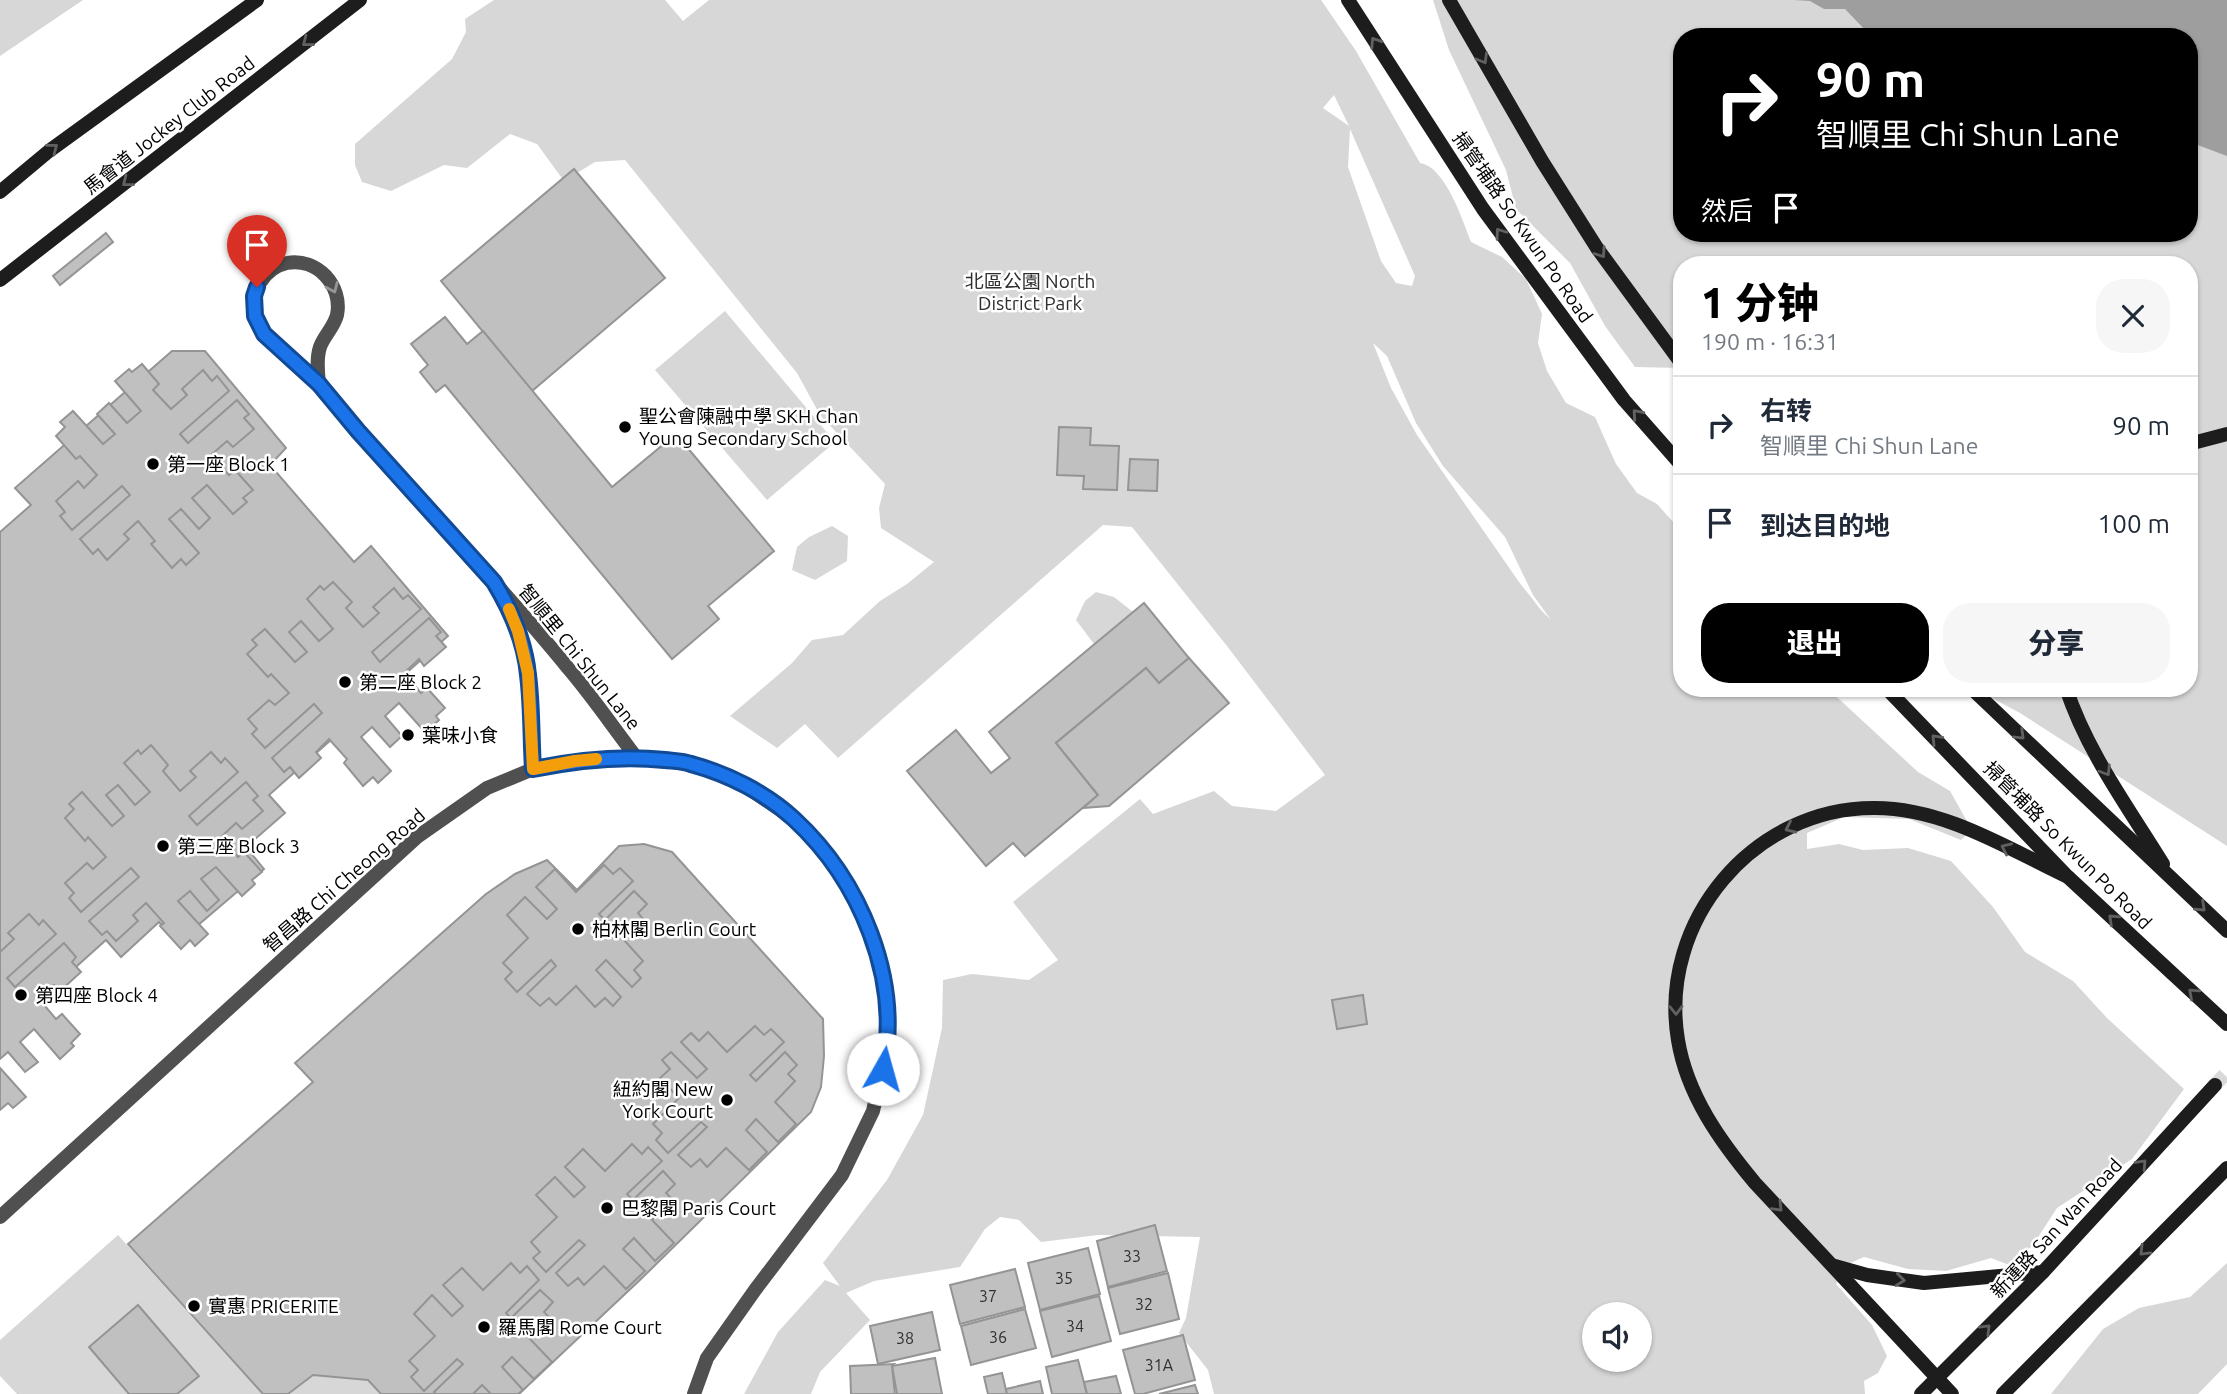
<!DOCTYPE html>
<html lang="zh">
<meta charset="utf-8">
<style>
:root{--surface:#fff;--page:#f6f6f7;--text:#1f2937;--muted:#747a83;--line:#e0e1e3;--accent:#000}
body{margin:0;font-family:Ubuntu,"Noto Sans SC",sans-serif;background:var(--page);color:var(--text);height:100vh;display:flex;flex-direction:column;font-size:26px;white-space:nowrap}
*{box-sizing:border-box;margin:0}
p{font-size:23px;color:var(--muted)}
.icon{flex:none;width:38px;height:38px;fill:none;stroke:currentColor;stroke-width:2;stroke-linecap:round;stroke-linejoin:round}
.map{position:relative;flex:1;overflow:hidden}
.sheet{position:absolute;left:1673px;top:256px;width:525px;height:441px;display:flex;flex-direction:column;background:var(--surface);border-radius:28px;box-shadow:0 2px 5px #0004}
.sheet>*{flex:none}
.guide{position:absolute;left:1673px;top:28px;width:525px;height:214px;border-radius:28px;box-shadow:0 2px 5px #0004;background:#000;color:#fff;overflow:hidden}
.buttons{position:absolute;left:1582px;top:1302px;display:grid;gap:14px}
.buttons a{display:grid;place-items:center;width:70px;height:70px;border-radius:50%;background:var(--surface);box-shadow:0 2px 5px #0004;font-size:35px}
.pin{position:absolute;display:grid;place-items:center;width:60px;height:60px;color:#fff;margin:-72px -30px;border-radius:50% 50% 50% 0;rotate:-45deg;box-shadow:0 0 7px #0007}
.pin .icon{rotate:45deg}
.me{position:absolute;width:77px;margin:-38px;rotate:7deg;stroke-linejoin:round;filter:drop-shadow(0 0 5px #0008)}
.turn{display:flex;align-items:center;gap:24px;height:147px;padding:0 28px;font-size:32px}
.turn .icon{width:91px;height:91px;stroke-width:2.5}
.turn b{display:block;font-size:49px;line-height:60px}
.then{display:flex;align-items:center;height:66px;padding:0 28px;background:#0003;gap:14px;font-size:26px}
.round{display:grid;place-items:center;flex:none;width:74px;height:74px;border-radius:28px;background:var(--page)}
.summary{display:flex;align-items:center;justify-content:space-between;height:119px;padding:0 28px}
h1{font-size:42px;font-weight:800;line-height:52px;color:var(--accent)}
.primary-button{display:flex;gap:14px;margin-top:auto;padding:14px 28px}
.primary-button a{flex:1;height:80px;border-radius:28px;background:var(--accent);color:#fff;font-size:28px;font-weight:800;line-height:80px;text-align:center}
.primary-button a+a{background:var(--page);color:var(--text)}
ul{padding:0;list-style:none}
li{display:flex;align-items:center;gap:21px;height:98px;padding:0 28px;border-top:2px solid var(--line)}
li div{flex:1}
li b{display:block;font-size:26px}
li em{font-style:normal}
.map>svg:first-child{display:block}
</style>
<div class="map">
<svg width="2227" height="1394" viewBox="0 0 2227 1394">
<rect width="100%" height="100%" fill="#fff"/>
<g fill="#d7d7d7" fill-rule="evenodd">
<path d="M0 0H83L0 56Z"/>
<path d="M494 0H665L683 21 709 0H1321L1356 51 1420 163C1445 166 1463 221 1471 242L1502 257 1526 279 1542 314 1538 343 1547 371 1566 403 1595 417 1616 464 1637 493 1657 504 1682 532V688H1823L1839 699 1918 772 1950 791 1972 830 1961 840 1909 819 1844 817 1807 833V849L1839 844 1863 850 1908 848 1951 861 1993 907 2025 952 2073 981 2107 1018 2184 1089 2132 1159 2057 1208 2033 1245 2009 1265 1991 1258 1946 1271 1908 1269 1864 1257 1848 1264 1836 1284 1872 1325 1887 1356 1878 1373 1864 1381 1865 1394H1214L1208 1370 1179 1333 1186 1318 1200 1237 1098 1235 1041 1242 1019 1220 1000 1217 985 1229 960 1267 874 1281 846 1293 870 1320 820 1372 811 1394H744L778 1332 825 1280 840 1286 823 1263 887 1180 923 1115 942 1028 943 980 972 974 1029 980 1058 960 1013 902 1140 799 1153 814 1214 791 1232 806 1276 811 1325 775 1227 646 1132 527 1103 525 838 758 805 724 777 748 730 716 792 663 812 640 843 635 880 601 907 584 934 562 881 528 879 508 885 484 820 415 797 373 625 160 595 162 564 181 537 144 510 134 467 168 444 165 391 191 362 182 355 165V144L452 59 466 32 465 19ZM1334 95 1349 126 1323 108ZM1350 129 1415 276 1412 286 1396 283 1381 261 1348 167ZM1373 343 1387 356 1416 423 1443 466 1505 537 1533 595 1551 620 1541 610 1519 582 1417 435 1391 388ZM1594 1314H1640V1360H1594Z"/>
<path d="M1433 0H2227V846L2020 713 1973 688H2189V264H1682V368L1635 367 1605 326 1570 263 1516 209 1506 170 1449 50ZM1682 37H2189V233H1682Z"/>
<path d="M725 311 835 442 767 500 655 370Z"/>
<path d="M832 526 848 536 847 561 815 580 792 570 797 547 809 537Z"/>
<path d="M1096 592 1114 597 1133 612 1094 644 1076 620 1085 601Z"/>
<path d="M118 1235 262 1394H17L0 1376V1340Z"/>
<path d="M2227 1263V1364L2198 1394H2051L2103 1329 2139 1308 2190 1297Z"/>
<path d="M313 1375 368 1380 380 1394H290Z"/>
</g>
<path fill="#9e9e9e" d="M1794 0H2227V156L2195 144 2189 138V37H1959L1950 34 1944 37H1881L1869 34 1845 9H1824L1810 1Z"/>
<g fill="#c0c0c0" stroke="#949494" stroke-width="2">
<path d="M574 169 665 278 532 391 441 281Z"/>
<path d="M106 233 113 242 60 285 53 276Z"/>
<path d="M445 317 467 344 483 331 612 487 676 434 774 551 708 606 719 619 672 659 445 385 436 392 420 372 428 365 411 344Z"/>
<path d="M172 351H205L286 448 270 465 354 562 371 546 448 636 269 795 285 813 246 847 264 869 177 943 159 922 121 957 106 940 0 1035V532L31 505 15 488Z"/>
<path d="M142 364 159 384 153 390 171 409 187 395 182 389 203 370 212 381 217 376 229 391 180 434 188 443 237 400 249 414 244 418 254 429 233 447 227 441 211 455 229 475 235 470 253 490 243 498 247 502 233 514 207 485 192 498 210 518 199 529 181 509 169 519 199 553 186 565 181 559 172 568 151 544 155 541 138 521 124 534 129 539 107 560 98 549 93 554 80 539 130 495 122 486 72 530 60 516 65 512 56 501 78 481 84 488 97 475 80 456 76 459 56 436 65 427 60 422 73 411 103 444 115 434 97 414 109 403 127 423 141 411 115 381 129 369 132 372Z"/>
<path d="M1059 427 1091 428 1090 445 1119 446 1117 490 1083 489 1084 476 1057 475Z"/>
<path d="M1130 459 1158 460 1157 491 1128 490Z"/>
<path d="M333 582 352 602 346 608 363 627 379 613 373 607 394 588 403 599 408 595 421 609 372 652 380 662 429 618 441 632 436 636 446 647 424 666 419 659 404 673 421 693 427 688 445 708 436 716 439 720 425 732 399 703 385 716 402 736 390 747 372 727 361 737 391 771 378 783 373 777 363 786 344 763 347 759 329 739 316 752 321 758 299 778 290 767 284 772 272 758 322 713 314 704 265 748 252 734 257 729 248 719 269 700 275 705 289 693 271 674 268 677 247 654 257 645 252 640 265 629 295 662 307 652 289 632 301 621 319 641 333 629 307 599 320 586 324 590Z"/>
<path d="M1144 603 1189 658 1159 683 1146 668 1056 743 1098 795 1025 856 1013 843 986 866 907 771 956 730 991 773 1010 758 989 732Z"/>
<path d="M1189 658 1229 703 1109 806 1083 808 1098 795 1056 743 1146 668 1159 683Z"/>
<path d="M151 745 168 765 163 771 180 791 196 777 190 771 211 752 221 763 225 758 238 772 189 816 197 825 246 782 258 796 253 800 263 811 242 829 236 823 221 837 238 857 244 852 262 872 252 880 255 884 242 896 216 867 201 879 219 900 207 911 190 891 178 901 208 934 195 946 190 940 181 949 160 926 164 923 146 903 133 915 138 921 116 941 107 931 102 935 89 921 139 877 131 868 81 912 69 898 74 893 65 883 87 863 93 869 106 857 88 837 85 841 65 818 74 809 69 804 82 792 112 826 124 816 106 795 118 785 135 805 150 792 124 763 138 750 141 754Z"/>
<path d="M644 844 672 852 823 1019 824 1056 821 1087 811 1112 642 1278 519 1394H381L368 1380 313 1375 288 1394H263L128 1244 313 1082 295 1063 486 894 515 874 547 860 577 890 619 846Z"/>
<path d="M604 865 613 874 620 868 633 881 599 914 605 920 634 891 647 904 638 913 644 920 624 940 643 961 634 970 641 978 632 987 606 960 596 970 621 997 613 1006 605 998 595 1007 576 986 556 1005 549 998 540 1006 527 994 556 966 551 960 517 992 505 979 512 972 503 963 528 938 507 915 525 897 547 919 557 909 536 887 555 869 576 892Z"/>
<path d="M29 914 39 925 43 920 56 934 7 978 15 987 64 943 76 957 72 962 81 972 60 991 54 985 39 999 56 1019 62 1014 80 1034 71 1043 74 1046 60 1059 34 1029 20 1042 38 1062 25 1072 8 1052 0 1059V952L14 939 8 933Z"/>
<path d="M1363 995 1367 1024 1337 1029 1332 1000Z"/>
<path d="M755 1026 764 1035 771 1029 784 1042 750 1075 756 1081 785 1052 797 1065 788 1074 795 1081 775 1102 796 1124 778 1142 756 1119 746 1130 767 1152 749 1170 726 1148 707 1167 700 1159 691 1167 678 1155 707 1127 701 1122 668 1153 656 1140 662 1133 653 1124 679 1098 660 1078 670 1069 662 1060 671 1052 697 1078 707 1069 681 1042 691 1033 699 1041 708 1032 727 1052Z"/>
<path d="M0 1068 26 1097 13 1108 8 1103 0 1110Z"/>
<path d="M632 1144 642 1154 648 1147 662 1161 627 1194 633 1200 663 1171 675 1184 666 1193 673 1200 652 1220 674 1243 655 1261 634 1238 623 1249 645 1271 626 1289 604 1266 584 1285 578 1278 568 1286 556 1273 585 1245 579 1240 546 1272 533 1258 540 1252 531 1242 557 1217 536 1195 555 1177 574 1197 585 1187 565 1167 583 1149 605 1171Z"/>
<path d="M1155 1225 1167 1271 1108 1287 1097 1241Z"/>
<path d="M1088 1248 1100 1294 1040 1310 1028 1263Z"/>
<path d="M511 1263 520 1273 527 1266 539 1280 506 1313 511 1318 540 1290 553 1302 544 1312 551 1319 530 1339 552 1362 534 1379 512 1357 502 1367 523 1390 518 1394H491L482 1385 473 1394H436L434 1392 463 1364 457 1359 424 1391 411 1377 418 1370 409 1361 435 1336 414 1314 432 1295 452 1316 463 1306 443 1285 462 1268 483 1290Z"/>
<path d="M1015 1269 1025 1307 960 1324 950 1285Z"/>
<path d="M1168 1273 1179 1319 1120 1334 1108 1288Z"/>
<path d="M1099 1296 1111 1341 1052 1357 1040 1311Z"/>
<path d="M138 1305 199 1376 177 1394H129L89 1347Z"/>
<path d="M1025 1309 1036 1348 971 1365 961 1326Z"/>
<path d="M932 1312 940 1350 878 1364 870 1326Z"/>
<path d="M1183 1335 1195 1380 1143 1394H1135L1123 1350Z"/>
<path d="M935 1358 942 1394H897L892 1366Z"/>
<path d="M1078 1360 1087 1394H1052L1046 1367Z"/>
<path d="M894 1364 892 1366 895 1394H851L850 1366Z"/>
<path d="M1002 1373 1007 1394H988L984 1377Z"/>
<path d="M1116 1376 1121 1394H1087L1084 1382Z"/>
<path d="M1040 1381 1043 1394H1007L1006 1389Z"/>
<path d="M1195 1385 1198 1394H1159Z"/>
</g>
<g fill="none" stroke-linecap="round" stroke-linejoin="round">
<path stroke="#d9d9d9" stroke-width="14" stroke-dasharray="14 7" stroke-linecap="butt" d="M2215 1085 2227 1072"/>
<g stroke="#505050" stroke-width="14">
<path d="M319 384C318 373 316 359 320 347 324 336 334 327 337 315 343 286 317 257 287 263 264 268 249 293 255 316 261 340 306 369 323 389 402 484 490 572 568 668 592 696 613 727 636 757"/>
<path d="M506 602C534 653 530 713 533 769"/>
<path d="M0 1217 417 837 487 788 533 769 575 761 636 757 690 763 739 782 795 820 837 867 867 925 881 966 886 1001 887 1048 873 1111 842 1175 755 1290 707 1358 694 1394"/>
</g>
<g stroke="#1d1d1d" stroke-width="14">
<path d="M1348 0 1483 209 1624 400 1682 466"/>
<path d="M1449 0 1542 161 1597 248 1682 364"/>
<path d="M0 192 49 151 257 0"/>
<path d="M0 280 360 0"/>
<path d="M2189 444 2227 434"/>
<path d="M1886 688 2068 877 2227 1024"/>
<path d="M1971 688 2227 931"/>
<path d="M2066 688C2087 752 2128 807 2163 864"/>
<path d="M1835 1266 1867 1275 1924 1283 2043 1272"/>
<path d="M1921 1394 2043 1272 2215 1085"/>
<path d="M1952 1394 1755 1183C1720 1141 1687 1095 1678 1040 1658 921 1754 807 1875 808 1944 808 2007 848 2068 877"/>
<path d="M2003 1394 2227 1168"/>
</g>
</g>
<defs><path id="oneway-chevron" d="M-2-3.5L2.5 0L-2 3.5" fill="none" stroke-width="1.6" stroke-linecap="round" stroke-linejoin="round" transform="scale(1.75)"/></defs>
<g stroke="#616161">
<use href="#oneway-chevron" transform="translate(307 42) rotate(142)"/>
<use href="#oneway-chevron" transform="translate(1375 42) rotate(-123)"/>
<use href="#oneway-chevron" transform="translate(1483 59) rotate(60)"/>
<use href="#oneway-chevron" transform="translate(53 148) rotate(-38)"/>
<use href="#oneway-chevron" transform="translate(127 182) rotate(142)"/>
<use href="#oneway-chevron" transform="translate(1500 233) rotate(-126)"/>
<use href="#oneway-chevron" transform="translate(1601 253) rotate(56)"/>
<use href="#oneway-chevron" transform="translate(1637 414) rotate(-131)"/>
<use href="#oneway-chevron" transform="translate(2020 735) rotate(44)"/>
<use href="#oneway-chevron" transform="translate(1936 739) rotate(-134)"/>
<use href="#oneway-chevron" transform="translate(2106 771) rotate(58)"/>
<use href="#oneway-chevron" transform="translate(1790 828) rotate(155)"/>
<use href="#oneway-chevron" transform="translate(2006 848) rotate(-155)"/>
<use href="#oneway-chevron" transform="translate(2201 907) rotate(43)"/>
<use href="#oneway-chevron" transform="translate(2113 919) rotate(-137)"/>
<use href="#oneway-chevron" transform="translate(2193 993) rotate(-138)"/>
<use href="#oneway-chevron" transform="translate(1676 1010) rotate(89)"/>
<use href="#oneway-chevron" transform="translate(2142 1164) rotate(-47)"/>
<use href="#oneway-chevron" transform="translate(1778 1207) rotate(46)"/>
<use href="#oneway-chevron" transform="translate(2144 1251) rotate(135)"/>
<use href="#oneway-chevron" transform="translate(1900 1280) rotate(7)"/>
<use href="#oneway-chevron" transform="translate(1986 1329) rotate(-45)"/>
</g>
<use stroke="#969696" href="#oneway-chevron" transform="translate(333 288) rotate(66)"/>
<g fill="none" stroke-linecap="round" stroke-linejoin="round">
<g stroke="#114b97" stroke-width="18">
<path id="route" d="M257 287 254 296 255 316 264 334 319 384 358 431 494 582C511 610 525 642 528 675 532 706 531 737 533 769 577 760 620 755 665 760 674 761 683 761 691 764 728 774 766 793 794 819 860 880 902 979 883 1069"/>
</g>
<use href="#route" stroke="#1a73e8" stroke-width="12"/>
<path stroke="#f59e0b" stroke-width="12" d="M509 609 518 631 528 673 533 769 575 761 596 759"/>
</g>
<g fill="#000" stroke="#fff" stroke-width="2.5">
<circle cx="625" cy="427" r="7"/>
<circle cx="153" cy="464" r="7"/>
<circle cx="345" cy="682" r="7"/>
<circle cx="408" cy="735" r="7"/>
<circle cx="163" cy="846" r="7"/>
<circle cx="578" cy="929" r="7"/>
<circle cx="21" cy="995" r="7"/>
<circle cx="727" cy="1100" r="7"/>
<circle cx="607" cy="1208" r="7"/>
<circle cx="194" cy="1306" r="7"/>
<circle cx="484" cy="1327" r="7"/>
</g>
<g text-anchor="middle" stroke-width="5" stroke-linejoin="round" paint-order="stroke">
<g font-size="16" fill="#303030">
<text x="1132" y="1262">33</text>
<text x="1064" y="1284">35</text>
<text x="988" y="1302">37</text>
<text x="1144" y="1310">32</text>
<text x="1075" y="1332">34</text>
<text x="998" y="1343">36</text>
<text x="905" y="1344">38</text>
<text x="1159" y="1371">31A</text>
</g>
<g font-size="19" fill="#000" stroke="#fff">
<text transform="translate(169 125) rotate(-38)" y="7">馬會道 Jockey Club Road</text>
<text transform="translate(1523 227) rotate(55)" y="7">掃管埔路 So Kwun Po Road</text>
<text transform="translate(580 657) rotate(51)" y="7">智順里 Chi Shun Lane</text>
<text transform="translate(2068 845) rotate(45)" y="7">掃管埔路 So Kwun Po Road</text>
<text transform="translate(344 880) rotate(-41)" y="7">智昌路 Chi Cheong Road</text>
<text transform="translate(2056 1228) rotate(-47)" y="7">新運路 San Wan Road</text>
</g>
<g font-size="19" fill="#2e2e2e" stroke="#fff">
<text x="1030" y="288">北區公園 North<tspan x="1030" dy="22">District Park</tspan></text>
</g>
<g font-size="19" fill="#000" stroke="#fff" text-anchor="start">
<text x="639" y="423">聖公會陳融中學 SKH Chan<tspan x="639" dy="22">Young Secondary School</tspan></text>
<text x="167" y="471">第一座 Block 1</text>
<text x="359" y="689">第二座 Block 2</text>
<text x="422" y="742">葉味小食</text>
<text x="177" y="853">第三座 Block 3</text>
<text x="592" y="936">柏林閣 Berlin Court</text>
<text x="35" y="1002">第四座 Block 4</text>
<text x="713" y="1096" text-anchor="end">紐約閣 New<tspan x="713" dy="22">York Court</tspan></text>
<text x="621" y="1215">巴黎閣 Paris Court</text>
<text x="208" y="1313">實惠 PRICERITE</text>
<text x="498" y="1334">羅馬閣 Rome Court</text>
</g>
</g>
</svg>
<div class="buttons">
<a><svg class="icon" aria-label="sound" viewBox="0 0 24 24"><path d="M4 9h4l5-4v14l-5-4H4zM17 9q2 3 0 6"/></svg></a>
</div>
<div class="pin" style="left:257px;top:287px;background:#d93025"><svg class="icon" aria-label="arrive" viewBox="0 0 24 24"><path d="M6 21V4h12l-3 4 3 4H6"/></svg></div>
<svg class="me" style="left:883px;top:1069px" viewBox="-20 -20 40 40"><circle r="19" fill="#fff"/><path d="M0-13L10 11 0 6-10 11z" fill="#1a73e8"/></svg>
<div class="guide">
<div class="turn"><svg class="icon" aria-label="right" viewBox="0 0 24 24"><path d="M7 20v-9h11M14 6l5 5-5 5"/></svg><div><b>90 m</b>智順里 Chi Shun Lane</div></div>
<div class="then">然后<svg class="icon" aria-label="arrive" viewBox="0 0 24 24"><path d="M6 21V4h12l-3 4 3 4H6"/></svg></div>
</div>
<section class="sheet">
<div class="summary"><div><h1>1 分钟</h1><p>190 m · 16:31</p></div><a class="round"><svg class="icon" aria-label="close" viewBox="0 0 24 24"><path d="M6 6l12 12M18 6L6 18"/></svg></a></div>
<ul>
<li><svg class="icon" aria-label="right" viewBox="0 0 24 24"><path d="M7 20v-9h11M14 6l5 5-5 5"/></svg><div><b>右转</b><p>智順里 Chi Shun Lane</p></div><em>90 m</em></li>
<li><svg class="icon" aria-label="arrive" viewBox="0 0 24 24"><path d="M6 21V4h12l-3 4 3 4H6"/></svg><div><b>到达目的地</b></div><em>100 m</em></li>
</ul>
<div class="primary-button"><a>退出</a><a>分享</a></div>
</section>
</div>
